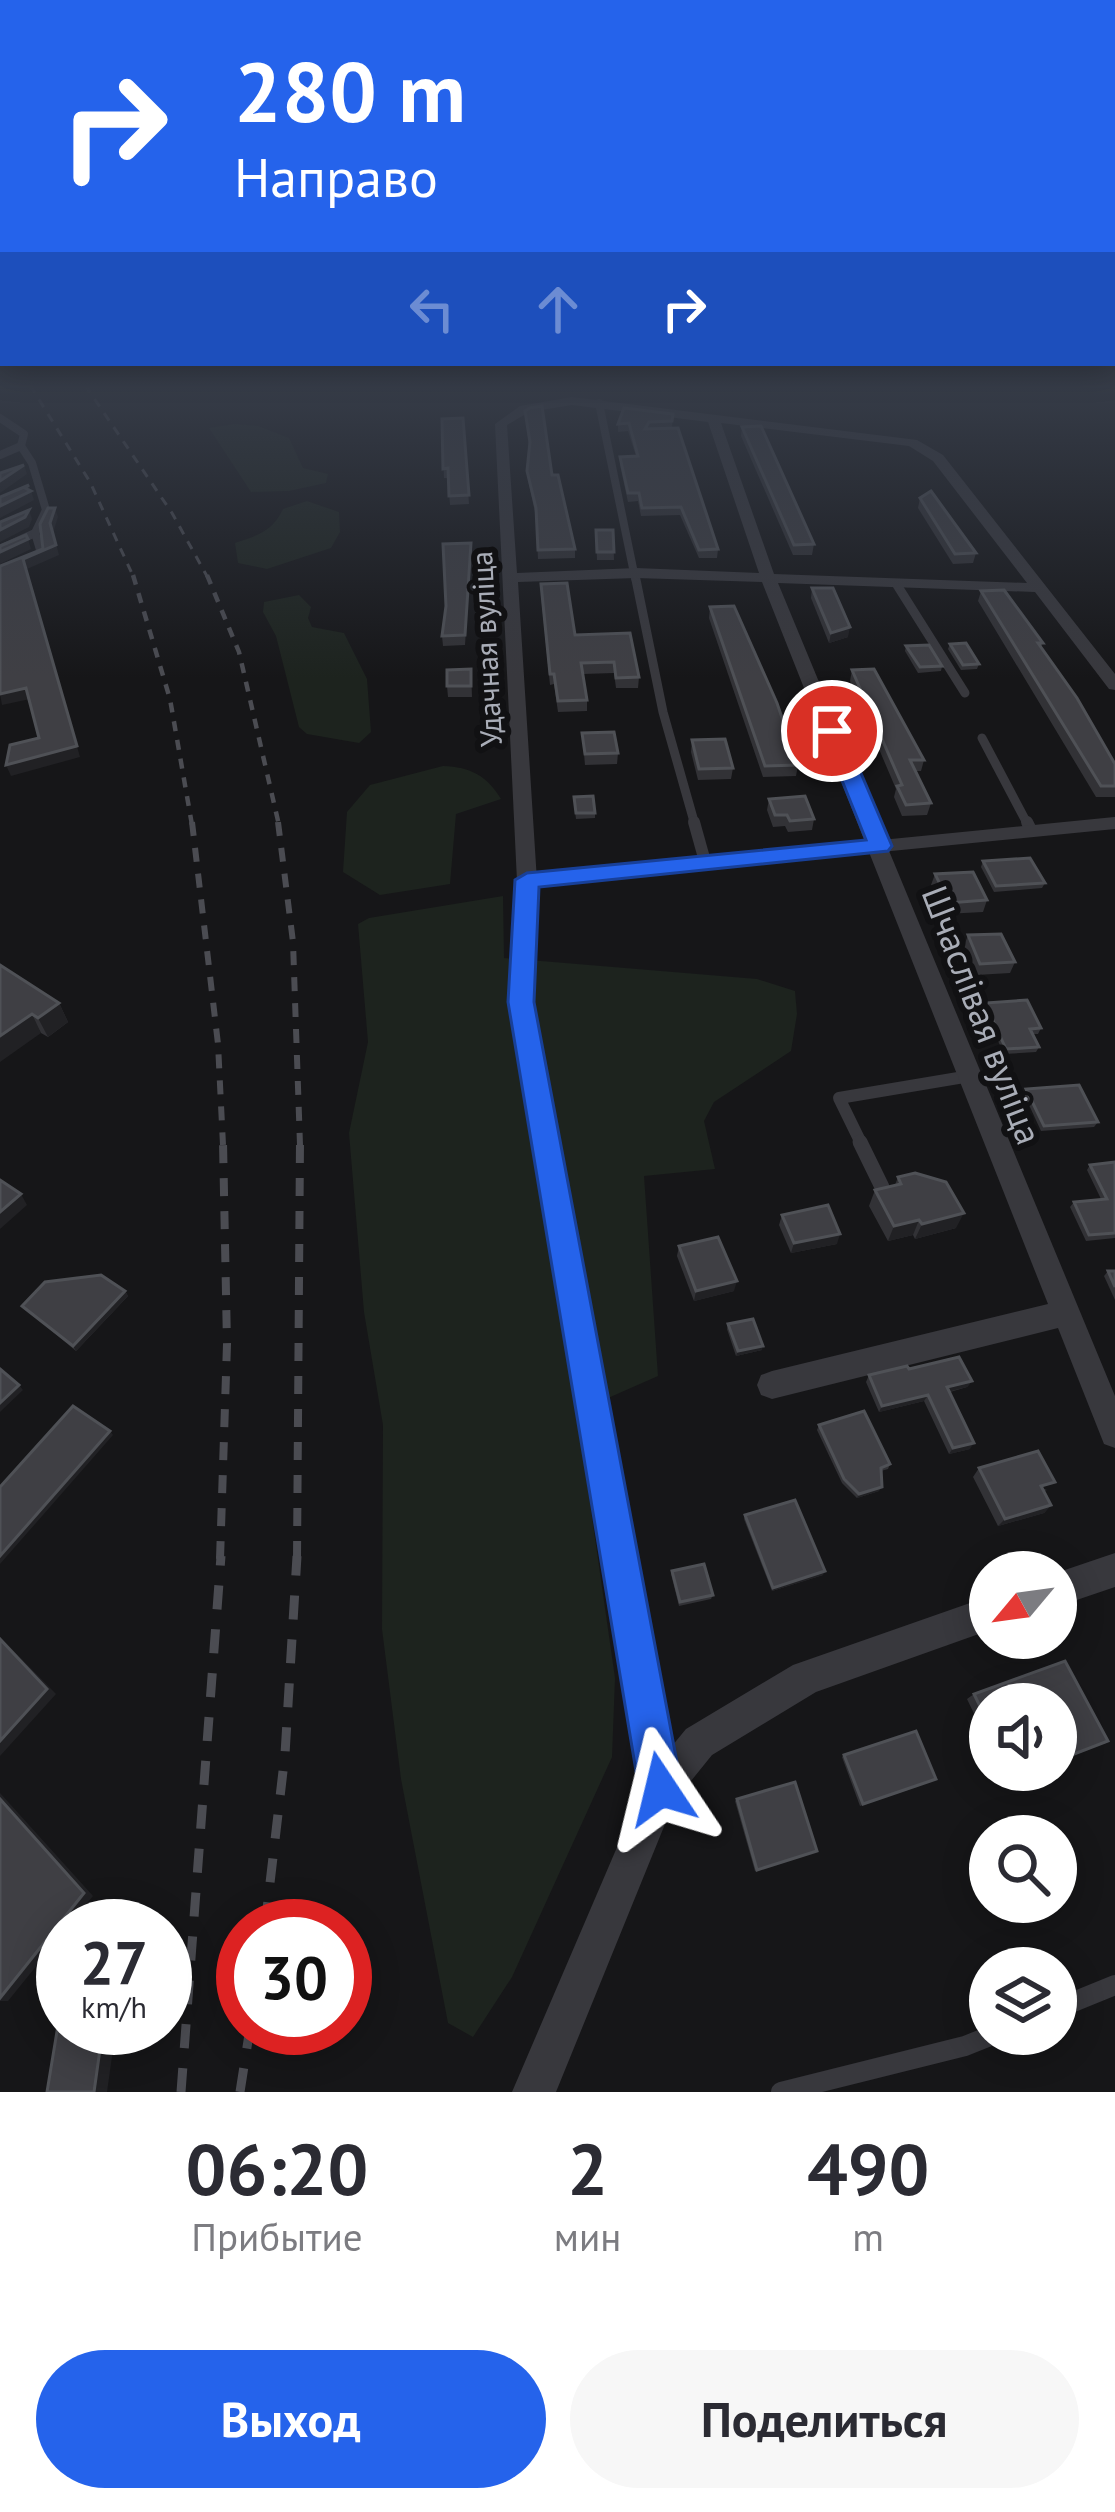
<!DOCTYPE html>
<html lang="ru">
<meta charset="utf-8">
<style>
:root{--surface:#fff;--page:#f7f7f7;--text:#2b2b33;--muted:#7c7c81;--accent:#2563eb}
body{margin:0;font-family:"PT Sans",sans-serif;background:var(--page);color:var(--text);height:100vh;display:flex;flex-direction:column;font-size:45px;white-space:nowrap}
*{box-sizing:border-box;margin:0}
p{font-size:39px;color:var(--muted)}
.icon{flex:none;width:66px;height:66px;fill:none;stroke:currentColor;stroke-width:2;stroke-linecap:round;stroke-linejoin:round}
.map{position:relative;height:2092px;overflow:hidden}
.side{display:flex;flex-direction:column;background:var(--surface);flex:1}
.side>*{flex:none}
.hud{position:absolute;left:0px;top:0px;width:1116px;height:366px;box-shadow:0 6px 30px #0003;background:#2563eb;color:#fff;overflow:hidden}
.needle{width:78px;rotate:241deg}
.controls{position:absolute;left:969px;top:1551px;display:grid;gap:24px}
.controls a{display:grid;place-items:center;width:108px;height:108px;border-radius:50%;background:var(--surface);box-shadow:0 6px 30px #0003;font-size:60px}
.speed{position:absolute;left:36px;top:1899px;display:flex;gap:24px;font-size:60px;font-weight:700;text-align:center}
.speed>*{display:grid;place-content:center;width:156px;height:156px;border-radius:50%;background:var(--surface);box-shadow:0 6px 30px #0003;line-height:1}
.speed small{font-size:30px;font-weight:400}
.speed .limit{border:18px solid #d22;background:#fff;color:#111}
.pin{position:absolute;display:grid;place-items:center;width:102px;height:102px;color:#fff;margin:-51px;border:6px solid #fff;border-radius:50%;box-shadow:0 3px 12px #0007}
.me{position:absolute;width:132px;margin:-66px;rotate:350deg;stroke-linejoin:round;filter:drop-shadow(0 0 9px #0008)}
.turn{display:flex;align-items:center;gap:42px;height:252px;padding:0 36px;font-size:54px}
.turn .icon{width:156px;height:156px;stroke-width:2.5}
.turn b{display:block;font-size:84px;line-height:102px}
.lanes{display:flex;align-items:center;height:114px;padding:0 36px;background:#0003;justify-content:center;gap:60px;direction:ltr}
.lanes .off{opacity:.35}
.eta{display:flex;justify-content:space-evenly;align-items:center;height:204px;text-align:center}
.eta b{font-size:72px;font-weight:800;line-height:84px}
.action{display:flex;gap:24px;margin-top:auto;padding:24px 36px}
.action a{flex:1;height:138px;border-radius:72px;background:var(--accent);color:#fff;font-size:48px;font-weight:800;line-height:138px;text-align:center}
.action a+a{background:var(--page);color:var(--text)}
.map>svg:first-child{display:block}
</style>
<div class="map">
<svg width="1115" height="2092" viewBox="0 0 1115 2092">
<rect width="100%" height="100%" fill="#161618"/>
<g fill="#1d231e">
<path d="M234 424 258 426 289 438 303 468 328 474 326 483 289 491 251 492 209 428Z"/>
<path d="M307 501 339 512 340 532 331 548 267 569 238 563 235 543C258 535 272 532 283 509Z"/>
<path d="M299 595 311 607 308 618 312 627 344 633 367 679 371 732 359 743 307 734 299 727 276 636 263 612 264 602Z"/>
<path d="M443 766C471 767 487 776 501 799L456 814 450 884 380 895 343 872 347 812 370 785Z"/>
<path d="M503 896 504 958 757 979 795 991 797 1014 791 1051 714 1102 704 1121 715 1169 644 1176 658 1376 599 1402 578 1419 615 1678 612 1757 512 1977 473 2037 448 2023 401 1779 382 1629 383 1425 364 1312 349 1133 368 1042 358 924 369 918Z"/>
</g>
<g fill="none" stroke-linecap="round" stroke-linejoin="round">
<g stroke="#38383d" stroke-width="8">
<path d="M599 403 635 578"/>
<path d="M0 418 24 434 21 446 32 463 46 510 35 533 0 549"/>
<path d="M0 455 21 446"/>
<path d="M0 572 41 553 35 533"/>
</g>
<g stroke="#38383d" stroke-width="9">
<path d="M635 575 663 712 695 825"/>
<path d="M897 585 965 693"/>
<path d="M982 738 1028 825"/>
<path d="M1094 825 1115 823"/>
</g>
<g stroke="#38383d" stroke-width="12">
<path d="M694 822 706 865"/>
<path d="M1027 822 1031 830"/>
<path d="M527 881 1115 823"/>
<path d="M862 1145 839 1098 970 1076"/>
</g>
<path stroke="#38383d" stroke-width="15" d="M860 1142 882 1187"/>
<g stroke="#38383d" stroke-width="20">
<path d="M1056 2009 1115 1985"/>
<path d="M781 2092 965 2046 995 2034"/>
</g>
<g fill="#38383d" fill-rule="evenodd">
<path d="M572 397 917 440 943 455 1115 674V690L1109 689 1035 592 778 583 1115 1396V1448L1104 1444 1058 1328 772 1399 761 1395 757 1385 761 1375 772 1371 1048 1304 762 582 636 578 518 582 537 881 533 1002 672 1746 686 1729 793 1665 990 1596V1630L816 1692 712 1755 674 1802 556 2092H512L642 1789 509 1002 517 881 495 424 520 406ZM572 405 708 422 759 573 636 568 517 573 507 425 529 412ZM721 423 909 446 933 461 1027 583 774 574Z"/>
<path d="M1115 1553V1587L1056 1607V1573Z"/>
</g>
<g stroke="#4b4c52" stroke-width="3" stroke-dasharray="9 8" stroke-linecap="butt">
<path d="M30 385 90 482 134 578"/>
<path d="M85 385 172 513 208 578"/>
</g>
<g stroke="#4b4c52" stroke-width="4.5" stroke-dasharray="10 9" stroke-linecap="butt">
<path d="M133 575 170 699 192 825"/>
<path d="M207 575 239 652 279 825"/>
</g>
<g stroke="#4b4c52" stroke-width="6" stroke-dasharray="14 12" stroke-linecap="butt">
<path d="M192 822 218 1044 223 1145"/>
<path d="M278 822 293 942 300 1145"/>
</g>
<g stroke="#4b4c52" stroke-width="8" stroke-dasharray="18 15" stroke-linecap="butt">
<path d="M220 1559 227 1344 223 1142"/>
<path d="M297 1559 300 1142"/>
</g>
<g stroke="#4b4c52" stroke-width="9" stroke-dasharray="24 20" stroke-linecap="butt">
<path d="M265 1926 285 1754 297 1556"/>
<path d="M181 2092 221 1556"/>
<path d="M240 2092 250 2028"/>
</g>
</g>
<g fill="#323236">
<path d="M525 411 552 475 575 549V558L538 559 536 517 528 480 529 448Z"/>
<path d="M673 414 672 428 718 549 717 558H699L680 515 641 516 638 501 628 502 620 465V457L636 456 628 431 618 432V424Z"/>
<path d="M463 418 469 504 450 505 448 478H444L442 419Z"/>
<path d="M742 427 814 544 812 555H793L741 436Z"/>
<path d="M920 498 976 553 973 563 953 564 918 508Z"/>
<path d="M596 530H613L614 560H597Z"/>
<path d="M471 543 465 645 443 646 442 636Z"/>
<path d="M812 588 848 637 829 643 811 598Z"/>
<path d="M981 591 1043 643 1041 647 1115 764V797H1096L978 601Z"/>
<path d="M541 595 575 635 639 677 638 688H616L614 673 583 674 587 700V711L558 712 554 684 550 685Z"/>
<path d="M710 607 798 765 796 776 763 777 709 618Z"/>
<path d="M950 644 979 664 977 669 961 670 948 649Z"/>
<path d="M906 646 942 666 941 671 918 673 905 651Z"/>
<path d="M471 669 472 697H448L447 686Z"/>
<path d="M852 670 924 760 921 771H915L931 803 927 815 902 816 894 797 896 789 850 681Z"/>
<path d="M582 733 618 753 617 764 585 765Z"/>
<path d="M692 740 733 768 731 779 698 780 691 752Z"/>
<path d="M769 799 814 819 812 830 788 832 785 826 773 827 767 810Z"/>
<path d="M574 803 595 813V818L576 819Z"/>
<path d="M983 861 1045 883 1042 888 994 892 981 867Z"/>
<path d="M935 874 987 900 983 912 945 914 931 885Z"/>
<path d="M968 935 1015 962 1010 973 976 975 964 946Z"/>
<path d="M0 965 59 1003 68 1022 48 1037 41 1033Z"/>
<path d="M985 1003 1041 1028 1038 1034H1033L1039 1047 1036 1052 1004 1054 983 1008Z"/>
<path d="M1026 1089 1098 1122 1094 1127 1041 1131 1024 1094Z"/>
<path d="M1115 1162V1238L1086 1241 1070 1207 1074 1202 1101 1199 1087 1170 1090 1165Z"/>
<path d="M898 1177 956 1228 915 1239 913 1235 888 1241 869 1206 875 1190 895 1185Z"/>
<path d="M782 1215 837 1244 791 1253 779 1225Z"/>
<path d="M679 1246 734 1291 694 1301 677 1256Z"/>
<path d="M1108 1271H1115V1300L1104 1276Z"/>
<path d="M125 1291 128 1296 76 1351 22 1306Z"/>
<path d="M728 1324 762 1350 736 1356 727 1329Z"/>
<path d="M909 1369 972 1381 967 1387 950 1392 970 1449 949 1454 924 1401 879 1412 866 1382 869 1375Z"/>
<path d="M819 1425 890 1464 888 1469 881 1471 879 1491 857 1498 842 1483 817 1430Z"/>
<path d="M979 1468 1047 1490 1044 1491 1051 1505 1044 1513 998 1526 973 1477Z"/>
<path d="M745 1515 823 1575 772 1591 744 1519Z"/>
<path d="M672 1571 713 1595 711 1599 679 1606 671 1574Z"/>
<path d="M1065 1661 1108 1741 1056 1763V1704H990V1747L967 1699 974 1694Z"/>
<path d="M844 1755 933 1781 860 1806 842 1757Z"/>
<path d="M1001 1770H1037L1006 1782Z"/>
<path d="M737 1799 815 1852 755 1871 735 1801Z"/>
</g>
<g fill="#212124">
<path d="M24 465 27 474 0 493V481Z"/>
<path d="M29 485 34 500 0 518V506Z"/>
<path d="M55 508 58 517 53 533 59 555 27 569 80 757 11 776 6 765 77 746 23 559 56 545 50 523Z"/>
<path d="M29 510 32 519 29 527 0 542V530Z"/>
<path d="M28 539 31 549 0 564V552Z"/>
<path d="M850 627 848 637 829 643 831 633Z"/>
<path d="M26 688 30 699 2 705 0 694Z"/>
<path d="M59 1003 68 1022 48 1037 38 1018Z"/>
<path d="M32 1014 41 1033 0 1062V1036Z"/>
<path d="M21 1194 27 1205 0 1229V1212Z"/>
<path d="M964 1213 956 1228 915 1239 922 1224Z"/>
<path d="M919 1220 913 1235 888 1241 894 1226Z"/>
<path d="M840 1234 837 1244 791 1253 794 1243Z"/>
<path d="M737 1281 734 1291 694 1301 696 1291Z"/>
<path d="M125 1291 128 1296 76 1351 73 1346Z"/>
<path d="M763 1346 762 1350 736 1356 738 1351Z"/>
<path d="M972 1381 967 1387 943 1393 947 1387Z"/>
<path d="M19 1385 23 1390 0 1412V1403Z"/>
<path d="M928 1395 924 1401 879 1412 882 1406Z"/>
<path d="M110 1431 113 1435 0 1564V1556Z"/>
<path d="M974 1443 970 1449 949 1454 953 1448Z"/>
<path d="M882 1487 879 1491 857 1498 859 1494Z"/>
<path d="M1051 1505 1044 1513 998 1526 1005 1519Z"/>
<path d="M825 1571 823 1575 772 1591 773 1588Z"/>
<path d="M0 1637 56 1694 0 1756Z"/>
<path d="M0 1793 93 1896 68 1926H63V1933L8 2001H0Z"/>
<path d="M103 2028H116L107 2092H94Z"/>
</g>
<g fill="#3f3f44" stroke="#4f5156" stroke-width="3">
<path d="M542 406 552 475H558L575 549 538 550 536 508 527 471 530 442 525 411 530 408Z"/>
<path d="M624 408 673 414 672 421 649 422 645 429 678 428 718 549 699 550 681 507 642 508 639 493H628L620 457 638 456 629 423 618 424Z"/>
<path d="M463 418 469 495 449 496 448 468 443 469 442 419Z"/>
<path d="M761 426 814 544 794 545 742 427Z"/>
<path d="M24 465 0 481V473Z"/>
<path d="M29 485 25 488 31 491 0 506V497Z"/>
<path d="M931 491 976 553 955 554 920 498Z"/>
<path d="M48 508H55L50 523 56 545 23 559 77 746 6 765 10 745 39 738 26 688 0 694V566L43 549 40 524Z"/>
<path d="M29 510 25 517 0 530V522Z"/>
<path d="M596 530H613L614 552H597Z"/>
<path d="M26 535 28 539 0 552V546Z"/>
<path d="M471 543 465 635 442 636 446 606 443 544Z"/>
<path d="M567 583 575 635 630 633 639 677 616 678 614 662 581 663 587 700 558 701 554 674H550L541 584Z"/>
<path d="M812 588H833L850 627 831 633Z"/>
<path d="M1004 590 1043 643H1038L1077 698 1115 764V786H1101L981 591Z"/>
<path d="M734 606 777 703 798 765 765 766 710 607Z"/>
<path d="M966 643 979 664 963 665 950 644Z"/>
<path d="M929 645 942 666 920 667 906 646Z"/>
<path d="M471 669V686H447V670Z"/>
<path d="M874 669 924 760H910L931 803 906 805 897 786 902 785 852 670Z"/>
<path d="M614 732 618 753 585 754 582 733Z"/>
<path d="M725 739 733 768 699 769 692 740Z"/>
<path d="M593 796 595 813H576L574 797Z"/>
<path d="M805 796 814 819 790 821 787 815H775L769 799Z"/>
<path d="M1030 858 1045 883 996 886 983 861Z"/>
<path d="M973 872 987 900 949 903 935 874Z"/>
<path d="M1001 934 1015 962 980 964 968 935Z"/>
<path d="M0 965 59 1003 38 1018 32 1014 0 1036Z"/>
<path d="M1027 1000 1041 1028 1030 1029 1039 1047 1006 1049 985 1003Z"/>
<path d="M1079 1085 1098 1122 1044 1126 1026 1089Z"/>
<path d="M1115 1162V1233L1089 1235 1074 1202 1107 1199 1090 1165Z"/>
<path d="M915 1173 946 1182 964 1213 922 1224 919 1220 894 1226 875 1190 901 1184 898 1177Z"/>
<path d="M0 1180 21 1194 0 1212Z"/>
<path d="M828 1205 840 1234 794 1243 782 1215Z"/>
<path d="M718 1237 737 1281 696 1291 679 1246Z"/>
<path d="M1108 1271H1115V1287Z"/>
<path d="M101 1275 125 1291 73 1346 22 1306 45 1282Z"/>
<path d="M753 1319 763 1346 738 1351 728 1324Z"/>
<path d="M959 1357 972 1381 947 1387 974 1443 953 1448 928 1395 882 1406 869 1375 907 1366 909 1369Z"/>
<path d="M0 1369 19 1385 0 1403Z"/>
<path d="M73 1406 110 1431 0 1556V1487Z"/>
<path d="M864 1411 890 1464 881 1468 882 1487 859 1494 844 1479 819 1425Z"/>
<path d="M1038 1451 1055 1482 1041 1486 1051 1505 1005 1519 979 1468Z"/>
<path d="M795 1500 825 1571 773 1588 745 1515Z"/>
<path d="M704 1564 713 1595 680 1602 672 1571Z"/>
<path d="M0 1639 47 1689 0 1741Z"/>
<path d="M1065 1661 1108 1741 1056 1761V1704H990V1727L974 1694Z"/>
<path d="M916 1731 936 1779 863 1804 844 1755Z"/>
<path d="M1011 1770H1033L1014 1777Z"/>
<path d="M795 1782 817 1851 757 1870 737 1799Z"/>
<path d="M0 1799 84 1893 0 1998Z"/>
<path d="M63 1995V2028H103L94 2092H47Z"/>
</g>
<linearGradient id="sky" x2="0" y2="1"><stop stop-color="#0c0c0d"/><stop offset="0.57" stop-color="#363c48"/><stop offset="1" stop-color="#363c48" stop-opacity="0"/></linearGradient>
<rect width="1115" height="678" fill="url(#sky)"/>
<path fill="#2563eb" stroke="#184099" stroke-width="3" d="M832 725 843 731 892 846 888 851 539 887 534 1002 682 1789 676 1804 661 1810 645 1804 639 1789 508 1002 515 880 527 873 866 840 822 731Z"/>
<g text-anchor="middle" stroke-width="12" stroke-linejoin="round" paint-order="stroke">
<g font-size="30" fill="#a9adb7" stroke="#111113">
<text transform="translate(487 649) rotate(-93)" y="10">Удачная вуліца</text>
</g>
<g font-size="36" fill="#a9adb7" stroke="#111113">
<text transform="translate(982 1015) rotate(69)" y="13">Шчаслівая вуліца</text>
</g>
</g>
</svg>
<div class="controls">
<a><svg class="needle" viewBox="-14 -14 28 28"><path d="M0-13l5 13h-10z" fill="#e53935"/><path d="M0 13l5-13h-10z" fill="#7c7c81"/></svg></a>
<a><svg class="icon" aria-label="sound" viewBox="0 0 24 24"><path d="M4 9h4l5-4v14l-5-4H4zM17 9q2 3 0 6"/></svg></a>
<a><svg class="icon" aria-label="search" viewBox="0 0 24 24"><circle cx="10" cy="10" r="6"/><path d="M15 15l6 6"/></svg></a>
<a><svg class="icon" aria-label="layers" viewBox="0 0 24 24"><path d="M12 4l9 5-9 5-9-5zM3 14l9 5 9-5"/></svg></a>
</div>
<div class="speed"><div>27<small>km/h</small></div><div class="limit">30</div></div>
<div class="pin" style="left:832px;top:731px;background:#d93025"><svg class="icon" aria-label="arrive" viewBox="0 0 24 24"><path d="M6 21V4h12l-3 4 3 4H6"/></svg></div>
<svg class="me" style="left:661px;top:1789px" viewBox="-20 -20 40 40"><path d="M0-17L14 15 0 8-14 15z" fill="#2563eb" stroke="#fff" stroke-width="4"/></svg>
<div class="hud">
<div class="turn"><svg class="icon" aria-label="right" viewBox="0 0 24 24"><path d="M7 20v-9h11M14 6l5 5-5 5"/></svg><div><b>280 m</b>Направо</div></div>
<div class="lanes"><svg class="icon off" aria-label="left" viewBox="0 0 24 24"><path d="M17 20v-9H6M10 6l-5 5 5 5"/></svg><svg class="icon off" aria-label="ahead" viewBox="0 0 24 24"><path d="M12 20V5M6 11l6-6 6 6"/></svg><svg class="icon" aria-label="right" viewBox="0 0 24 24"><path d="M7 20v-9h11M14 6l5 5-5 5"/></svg></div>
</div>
</div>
<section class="side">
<div class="eta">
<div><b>06:20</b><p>Прибытие</p></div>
<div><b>2</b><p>мин</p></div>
<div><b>490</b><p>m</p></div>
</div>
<div class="action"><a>Выход</a><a>Поделиться</a></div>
</section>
